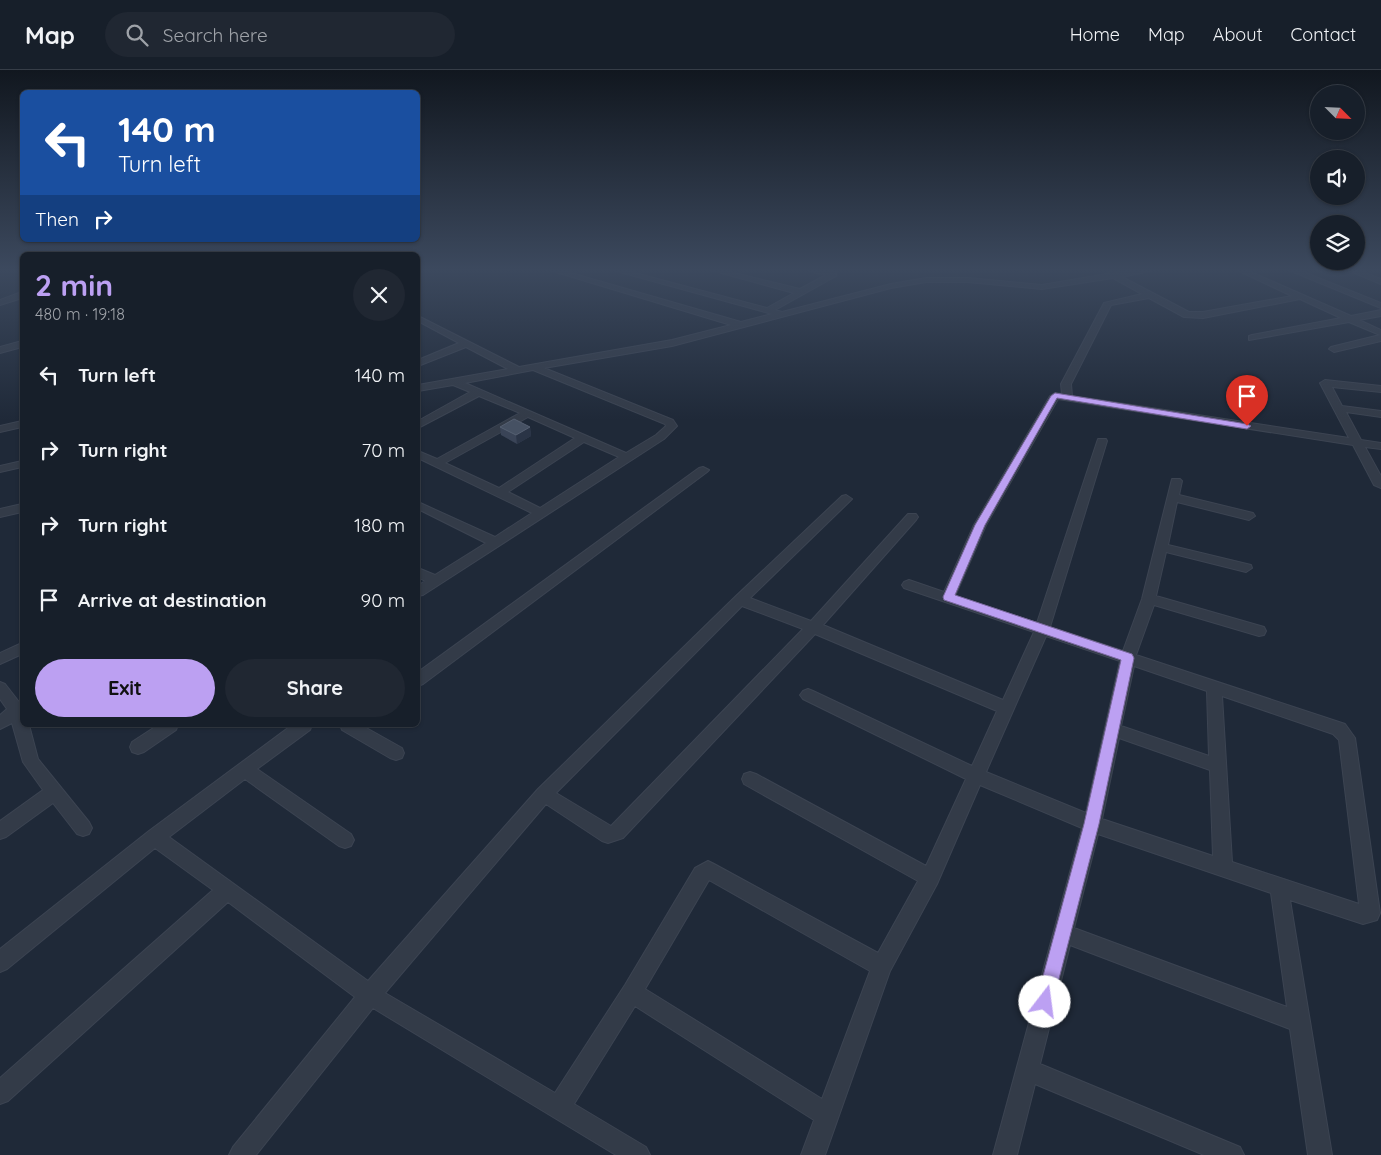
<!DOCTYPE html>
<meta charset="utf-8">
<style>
:root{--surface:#171f2a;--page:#202732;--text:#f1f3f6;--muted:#9ea2a8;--line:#363d47;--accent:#bca0f2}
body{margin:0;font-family:Quicksand,sans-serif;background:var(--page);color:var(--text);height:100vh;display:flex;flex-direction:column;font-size:19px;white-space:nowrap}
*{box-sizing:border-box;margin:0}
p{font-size:16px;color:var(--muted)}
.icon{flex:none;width:28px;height:28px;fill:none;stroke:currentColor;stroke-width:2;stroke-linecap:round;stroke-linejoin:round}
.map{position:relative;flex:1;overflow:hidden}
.drawer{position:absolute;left:20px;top:182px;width:400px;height:475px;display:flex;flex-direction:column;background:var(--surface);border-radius:8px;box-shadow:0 1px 4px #0004,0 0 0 1px var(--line)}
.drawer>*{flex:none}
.guide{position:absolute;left:20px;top:20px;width:400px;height:152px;border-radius:8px;box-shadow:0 1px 4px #0004,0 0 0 1px var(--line);background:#1a4fa0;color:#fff;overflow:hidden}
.needle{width:32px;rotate:114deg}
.buttons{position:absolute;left:1310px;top:15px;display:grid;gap:10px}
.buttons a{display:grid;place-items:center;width:55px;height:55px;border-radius:50%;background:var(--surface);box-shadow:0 1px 4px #0004,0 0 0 1px var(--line);font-size:25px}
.pin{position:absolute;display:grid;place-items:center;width:42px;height:42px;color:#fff;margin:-51px -21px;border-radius:50% 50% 50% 0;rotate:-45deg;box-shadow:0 0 5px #0007}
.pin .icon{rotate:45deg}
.me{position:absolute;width:55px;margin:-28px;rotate:15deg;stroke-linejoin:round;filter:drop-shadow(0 0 4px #0008)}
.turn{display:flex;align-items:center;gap:18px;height:105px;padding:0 15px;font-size:22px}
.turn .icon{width:65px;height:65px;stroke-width:2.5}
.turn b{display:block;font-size:35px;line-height:42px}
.then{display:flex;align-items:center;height:48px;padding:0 15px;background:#0003;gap:10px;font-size:19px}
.round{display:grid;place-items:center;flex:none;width:52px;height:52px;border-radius:26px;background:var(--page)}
.summary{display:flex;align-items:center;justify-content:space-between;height:85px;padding:0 15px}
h1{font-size:30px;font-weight:800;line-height:38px;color:var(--accent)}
.cta{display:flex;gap:10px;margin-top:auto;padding:10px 15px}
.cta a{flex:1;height:58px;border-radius:30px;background:var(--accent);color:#111;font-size:20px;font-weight:800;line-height:58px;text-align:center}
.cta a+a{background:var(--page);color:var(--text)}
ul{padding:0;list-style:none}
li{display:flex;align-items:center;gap:15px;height:75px;padding:0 15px}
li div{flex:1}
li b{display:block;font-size:19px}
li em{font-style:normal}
header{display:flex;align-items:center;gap:30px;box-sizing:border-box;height:70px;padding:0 25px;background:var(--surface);border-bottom:1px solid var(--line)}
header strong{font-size:24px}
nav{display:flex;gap:28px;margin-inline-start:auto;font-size:18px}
.search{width:350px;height:45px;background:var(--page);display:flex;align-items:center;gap:12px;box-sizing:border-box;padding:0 18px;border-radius:28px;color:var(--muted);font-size:19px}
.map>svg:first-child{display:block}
</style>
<header>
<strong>Map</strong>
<div class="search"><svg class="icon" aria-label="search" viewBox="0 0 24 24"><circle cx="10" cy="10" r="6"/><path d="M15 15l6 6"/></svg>Search here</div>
<nav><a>Home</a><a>Map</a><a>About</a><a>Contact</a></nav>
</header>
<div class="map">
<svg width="1381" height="1085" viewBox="0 0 1381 1085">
<rect width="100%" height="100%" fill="#1f2938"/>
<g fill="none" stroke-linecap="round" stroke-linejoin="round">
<g stroke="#3c4452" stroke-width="2">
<g id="minor">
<path d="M418 199H426L418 202Z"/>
<path d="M546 199H557L741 252 772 244 609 199H620L767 238 794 223 707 199H718L800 219 826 205 809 201 808 199H820L836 202V206L775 240 782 242 891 214 926 208H968L1042 215 1107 204 1111 202 1115 203 1143 199H1159L1122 207 1189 242H1203L1292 226 1235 199H1244L1351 246 1381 240V246L1359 250 1381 260V271L1334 282 1329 279 1331 277 1380 265 1349 252 1249 270V266L1252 265 1341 248 1300 229 1203 248 1184 247 1149 228 1111 235 1071 314 1072 326 1349 368 1320 313 1325 310 1381 316V322L1332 317 1342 336 1381 341V347L1346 342 1361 370 1381 373V379L1365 377 1381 406V418L1374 415 1353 375 1058 329 986 455 955 526 1037 553 1098 369H1106L1107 371 1050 557 1123 581 1142 529 1172 409H1180L1182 411 1179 425 1253 443 1255 446 1249 450 1177 432 1168 475 1251 495 1252 498 1246 502 1166 482 1156 526 1264 557 1266 561 1264 565 1259 566 1154 535 1136 585 1345 654 1355 668 1380 843 1377 850 1363 854 1290 830 1332 1085H1308L1290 959 1070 875 1040 994 1240 1077 1244 1085H1204L1035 1014 1017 1085H993L1082 758 980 715 937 814 890 901 825 1085H801L814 1050 635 936 574 1034 646 1077 650 1085H616L373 938 256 1085H229L233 1077 355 927 228 832 8 1031 0 1034V1008L213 820 155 778 7 899 0 902V879L149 761 292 655H312L310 660 257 699 351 764 354 770 351 776 345 778 339 776 245 709 169 767 368 911 538 719 735 527 842 426 846 425 852 429 750 528 811 551 908 444H916L918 447 916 450 823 555 1003 630 1034 562 904 518 902 515 904 512 909 510 944 522 974 455 1050 326 1055 323 1062 324 1061 314 1104 233 1142 224 1113 208 1042 219 968 212H926L891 218 672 276 544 298 673 350 677 356 664 369 423 525 418 526V516L425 511 418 507V498L435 505 486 473 418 439V432L495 467 532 443 418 388V381L437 389 520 343 479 326 418 358V351L470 322 453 315 418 321V315L508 299 466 277 418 296V290L459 273 418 251V246L519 297 672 270 731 255ZM533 300 665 354 666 356 656 365 626 383 465 313ZM528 347 575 368 499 418 445 393ZM584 372 619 387 540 438 508 422ZM742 536 803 559 611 756 556 723ZM815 564 997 641 972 696 813 621 808 619 803 621 800 625 803 629 966 709 926 796 756 704 750 702 744 704 742 709 744 714 918 811 878 883 714 794 708 791 695 798 625 915 555 1023 385 923 546 734 602 771 608 773 623 768ZM1046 566 1120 591 1086 743 986 702ZM1134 596 1207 621 1209 686 1121 656ZM1222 626 1333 664 1339 670 1359 834 1232 792ZM1119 668 1210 700 1213 786 1102 749ZM1098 764 1271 823 1287 937 1074 858ZM709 810 870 901 822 1029 645 919Z"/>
<path d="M1286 199H1296L1381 233V238Z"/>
<path d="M1345 199H1355L1381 209V214Z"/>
<path d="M19 223H22V228L0 235V230Z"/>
<path d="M22 271V277L0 283V277Z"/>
<path d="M22 351V357L0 362V356Z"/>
<path d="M22 391V397L0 402V396Z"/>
<path d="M703 397 709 400 707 402 423 614 418 616V602L699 398Z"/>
<path d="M22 434V442L0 447V439Z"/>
<path d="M22 573V584L0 594V583Z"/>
<path d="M0 612 5 614 19 632 22 631V655H29L38 689 89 752 92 758 89 764 83 766 77 764 53 733 6 767 0 769V751L43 720 23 692 12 653 0 659V645L7 639 0 629Z"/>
<path d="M158 655H178L176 660 144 682 138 684 132 682 130 677 132 672Z"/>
<path d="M340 655H361L402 678 404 683 402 688 396 690 390 688 342 660Z"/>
</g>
</g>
<use href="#minor" fill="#333b48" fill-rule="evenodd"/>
</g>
<path fill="#3a4457" d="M500 357H530L531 366 517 374 501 365Z"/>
<path fill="#2a3446" d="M530 357 531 366 517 374 516 365Z"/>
<path fill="#465163" stroke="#566072" d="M514 349 530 357 516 365 500 357Z"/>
<linearGradient id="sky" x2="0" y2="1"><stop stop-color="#11171f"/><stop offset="0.57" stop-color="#3c495e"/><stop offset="1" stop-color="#3c495e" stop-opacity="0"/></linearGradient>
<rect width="1381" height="350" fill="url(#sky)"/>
<path fill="#bca0f2" stroke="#7a689d" d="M1055 323 1247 354 1251 356 1247 359 1057 328 985 455 955 525 1132 584 1134 588 1099 754 1053 932 1051 938 1045 940 1039 938 1036 932 1084 754 1121 590 944 530 943 527 975 455 1051 326Z"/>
</svg>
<div class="buttons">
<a><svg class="needle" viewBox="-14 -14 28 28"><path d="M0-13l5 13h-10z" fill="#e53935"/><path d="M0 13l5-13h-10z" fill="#9ea2a8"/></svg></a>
<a><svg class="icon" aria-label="sound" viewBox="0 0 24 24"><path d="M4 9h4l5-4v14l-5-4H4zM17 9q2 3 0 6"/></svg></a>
<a><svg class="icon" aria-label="layers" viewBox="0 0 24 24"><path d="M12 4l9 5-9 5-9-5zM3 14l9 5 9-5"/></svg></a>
</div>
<div class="pin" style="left:1247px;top:356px;background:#d93025"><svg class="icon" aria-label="arrive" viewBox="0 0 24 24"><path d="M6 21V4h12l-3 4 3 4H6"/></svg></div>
<svg class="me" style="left:1045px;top:932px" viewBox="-20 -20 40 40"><circle r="19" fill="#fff"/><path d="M0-13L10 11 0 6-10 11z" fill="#bca0f2"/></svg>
<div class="guide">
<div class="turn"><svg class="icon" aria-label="left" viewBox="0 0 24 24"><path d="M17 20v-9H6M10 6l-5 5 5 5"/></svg><div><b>140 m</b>Turn left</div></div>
<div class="then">Then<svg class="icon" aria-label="right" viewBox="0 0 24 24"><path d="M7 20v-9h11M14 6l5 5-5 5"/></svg></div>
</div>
<section class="drawer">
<div class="summary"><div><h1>2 min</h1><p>480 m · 19:18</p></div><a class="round"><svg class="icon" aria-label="close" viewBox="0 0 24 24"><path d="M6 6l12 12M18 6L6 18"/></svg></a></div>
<ul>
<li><svg class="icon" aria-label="left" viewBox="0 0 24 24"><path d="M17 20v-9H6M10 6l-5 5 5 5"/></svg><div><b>Turn left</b></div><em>140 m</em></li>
<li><svg class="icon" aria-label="right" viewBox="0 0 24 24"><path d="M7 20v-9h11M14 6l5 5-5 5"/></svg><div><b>Turn right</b></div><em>70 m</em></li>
<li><svg class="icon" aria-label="right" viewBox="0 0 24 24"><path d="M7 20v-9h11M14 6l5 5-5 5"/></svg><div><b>Turn right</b></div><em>180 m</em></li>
<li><svg class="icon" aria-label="arrive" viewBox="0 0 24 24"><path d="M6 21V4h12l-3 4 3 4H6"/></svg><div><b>Arrive at destination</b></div><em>90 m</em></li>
</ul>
<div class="cta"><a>Exit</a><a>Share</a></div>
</section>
</div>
